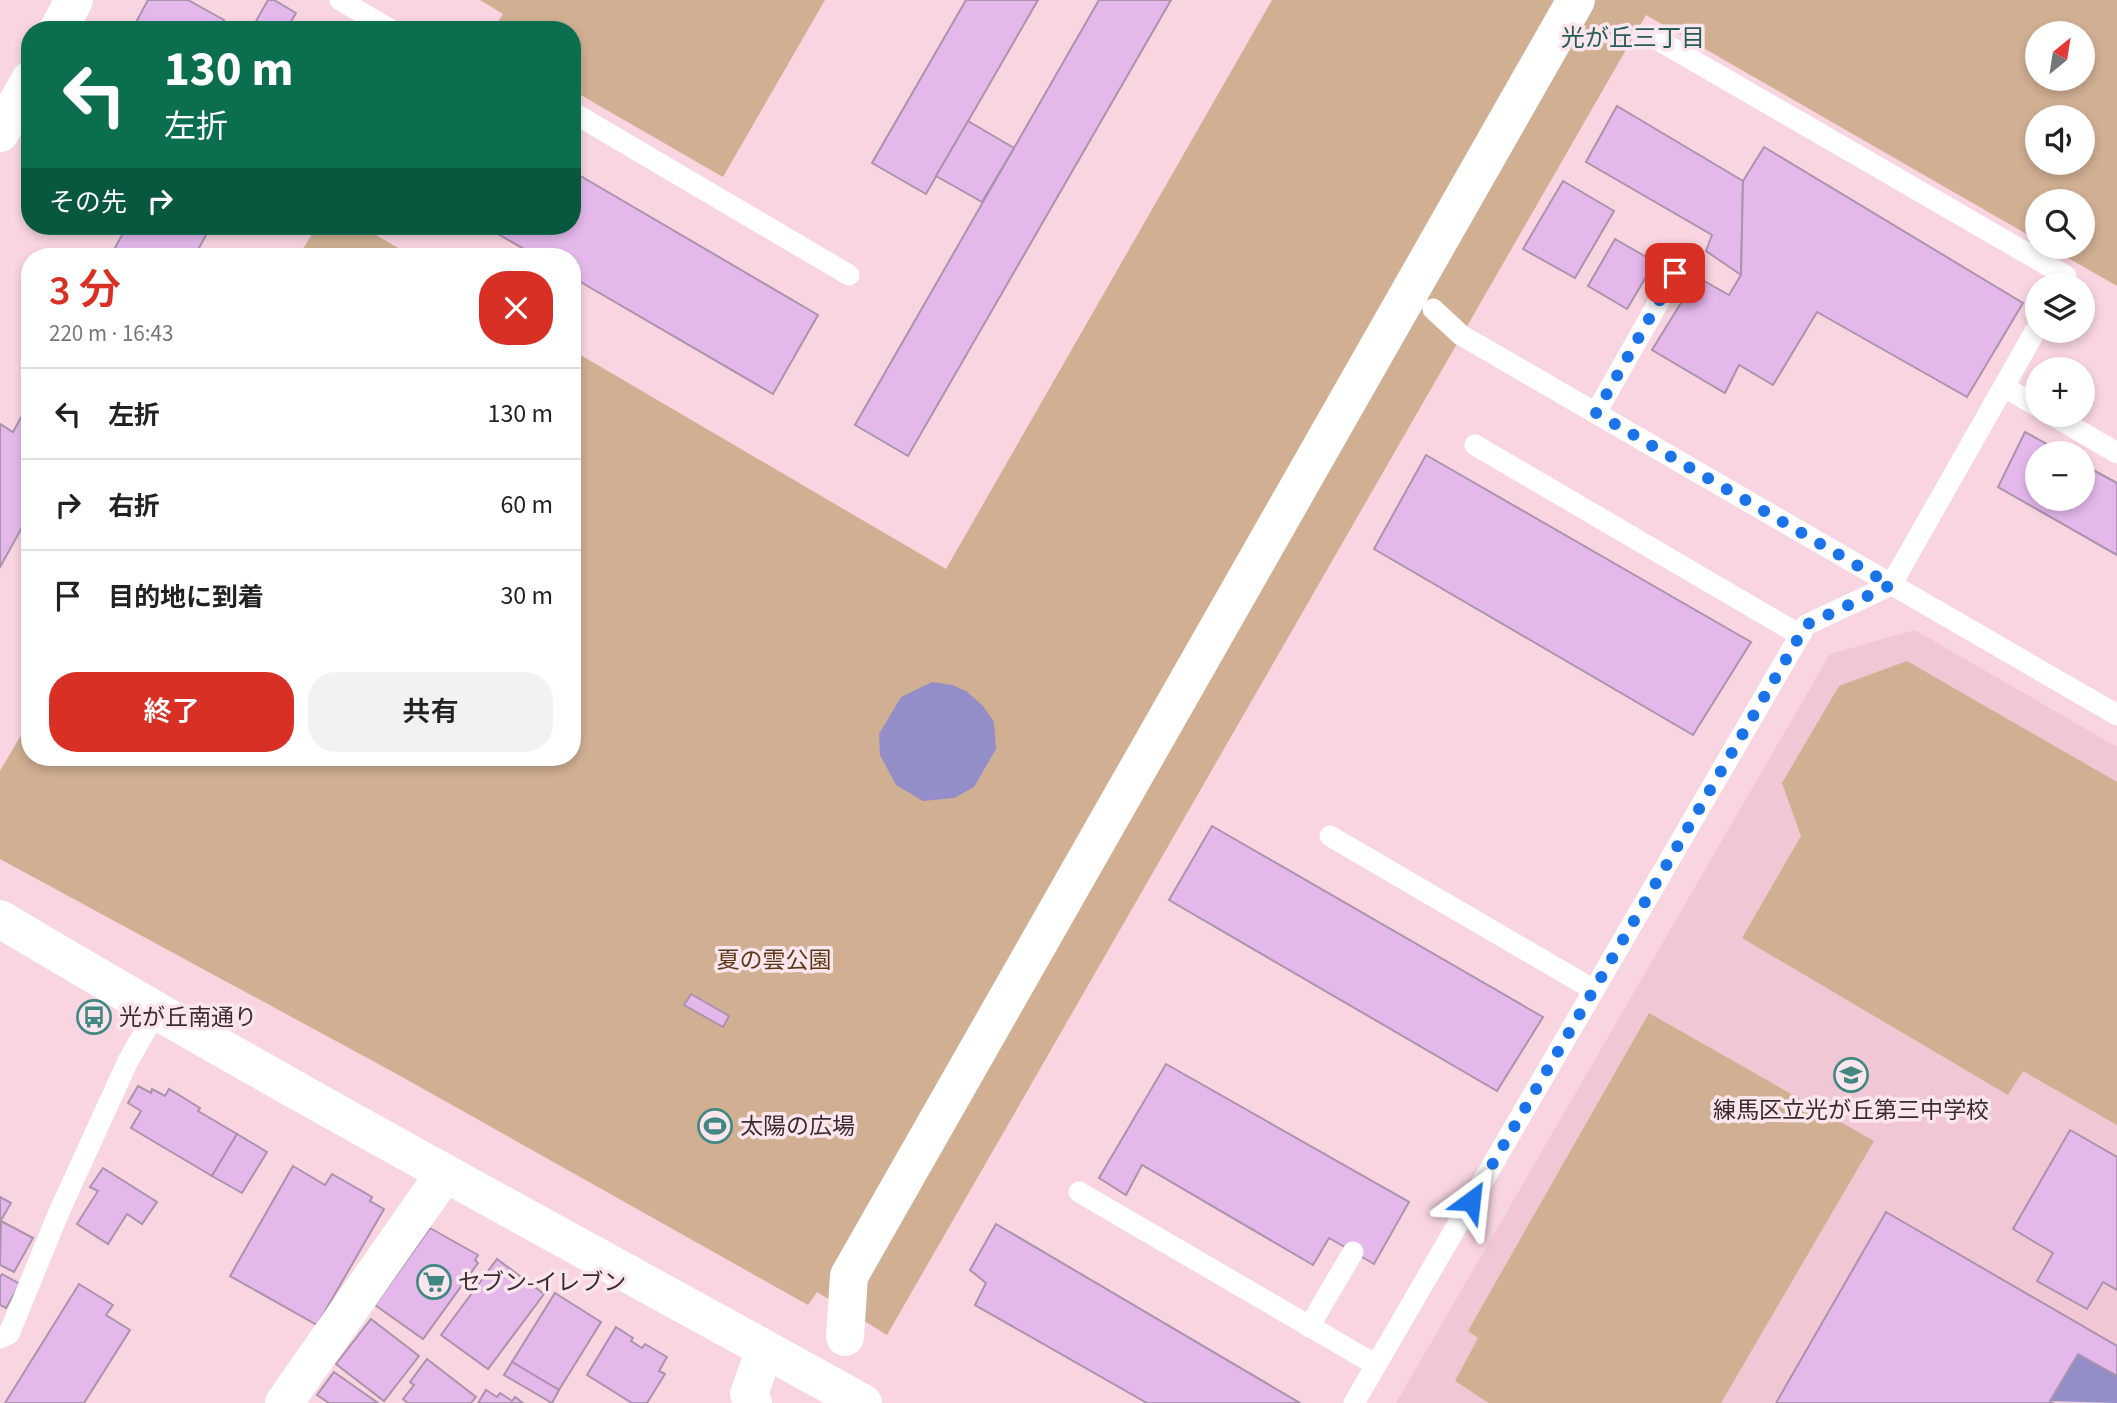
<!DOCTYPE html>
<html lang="ja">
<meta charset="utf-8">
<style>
:root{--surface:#fff;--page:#f2f2f2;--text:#222;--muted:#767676;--line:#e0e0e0;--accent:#d93025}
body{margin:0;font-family:"Source Sans 3","Noto Sans JP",sans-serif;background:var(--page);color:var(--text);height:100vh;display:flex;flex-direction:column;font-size:26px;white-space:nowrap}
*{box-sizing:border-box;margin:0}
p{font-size:23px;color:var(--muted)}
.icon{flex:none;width:38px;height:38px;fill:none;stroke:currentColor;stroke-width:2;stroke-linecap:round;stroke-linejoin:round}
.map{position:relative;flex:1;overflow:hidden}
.panel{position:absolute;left:21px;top:248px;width:560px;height:518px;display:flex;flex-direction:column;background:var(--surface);border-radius:28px;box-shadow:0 4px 10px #0003}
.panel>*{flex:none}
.hud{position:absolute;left:21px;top:21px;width:560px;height:214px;border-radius:28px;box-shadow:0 4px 10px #0003;background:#0b6e4f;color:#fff;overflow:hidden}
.needle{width:46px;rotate:30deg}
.tools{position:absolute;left:2025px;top:21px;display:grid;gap:14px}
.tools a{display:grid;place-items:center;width:70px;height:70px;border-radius:50%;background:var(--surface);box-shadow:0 4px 10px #0003;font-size:35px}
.pin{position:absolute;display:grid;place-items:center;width:60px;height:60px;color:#fff;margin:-30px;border-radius:14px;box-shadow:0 4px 10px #0006}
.me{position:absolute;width:77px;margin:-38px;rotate:30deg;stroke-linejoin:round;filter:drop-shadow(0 0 5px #0008)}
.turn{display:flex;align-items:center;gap:24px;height:147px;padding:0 28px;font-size:32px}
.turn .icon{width:91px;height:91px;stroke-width:2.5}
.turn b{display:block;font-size:49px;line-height:60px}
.then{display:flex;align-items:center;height:66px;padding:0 28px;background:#0003;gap:14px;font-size:26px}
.round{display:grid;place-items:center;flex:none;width:74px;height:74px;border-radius:28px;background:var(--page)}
.head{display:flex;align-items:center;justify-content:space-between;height:119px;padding:0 28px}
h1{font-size:42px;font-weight:600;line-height:52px;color:var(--accent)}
.action{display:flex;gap:14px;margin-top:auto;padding:14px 28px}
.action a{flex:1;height:80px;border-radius:28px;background:var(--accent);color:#fff;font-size:28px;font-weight:600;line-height:80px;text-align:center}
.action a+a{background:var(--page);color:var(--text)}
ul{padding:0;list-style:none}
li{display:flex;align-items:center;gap:21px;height:91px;padding:0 28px;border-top:2px solid var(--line)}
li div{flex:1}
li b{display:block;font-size:26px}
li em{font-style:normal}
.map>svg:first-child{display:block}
</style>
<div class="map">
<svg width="2117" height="1403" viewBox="0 0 2117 1403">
<rect width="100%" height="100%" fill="#f8d5e1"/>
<path fill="#f1c7d5" d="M1915 630 2117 747V1403H1396L1830 654Z"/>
<g fill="#d0af92" fill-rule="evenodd">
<path d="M480 0H825L723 177 572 90V30H493L503 14Z"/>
<path d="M1272 0H2117V286L2049 247H2082V201H2037V240L1646 15 887 1335 817 1292 808 1305 395 1073 0 859V771L30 720V758H572V350L946 569ZM2037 33H2082V79H2037ZM2037 117H2082V163H2037Z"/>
<path d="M317 226H360L414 257H298Z"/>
<path d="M1907 661 2117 782V1125L2023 1071 2008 1095 1742 938 1801 836 1782 783 1839 686Z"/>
<path d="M1649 1013 1874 1141 1721 1403H1489L1455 1381 1478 1338 1468 1331Z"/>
</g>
<g fill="#938dc8">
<path d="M932 682 952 685 966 691 983 706 994 722 996 749 974 787 954 798 923 801 896 785 880 755 879 734 901 697Z"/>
<path d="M2078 1354 2117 1376V1403L2051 1401Z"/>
</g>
<g fill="#e5b8ec" stroke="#a994ac" stroke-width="2">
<path d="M148 0H188L224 20 218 30H140L134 26Z"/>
<path d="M268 0H274L296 13 286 30H251Z"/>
<path d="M966 0H1038L926 194 872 163Z"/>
<path d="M1099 0H1171L908 456 855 425Z"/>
<path d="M1617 106 1743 181 1741 275 1706 251 1712 235 1586 162Z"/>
<path d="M968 121 1014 148 982 202 936 176Z"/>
<path d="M1764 147 2023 303 1967 397 1817 312 1773 385 1739 365 1725 393 1652 350 1697 277 1729 295 1741 275 1743 181Z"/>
<path d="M572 171 818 315 773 394 572 277V257H538L484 226H572Z"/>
<path d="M1563 181 1614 211 1575 278 1523 249Z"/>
<path d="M127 226H211L194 257H110Z"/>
<path d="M1615 239 1655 262 1627 309 1588 286Z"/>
<path d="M30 401V513L0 567V424L13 432Z"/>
<path d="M2025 432 2063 453H2037V499H2082V464L2117 483V555L1998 487Z"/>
<path d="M1426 455 1751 642 1693 735 1374 549Z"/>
<path d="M1212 826 1543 1017 1497 1091 1169 900Z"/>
<path d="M691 994 729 1016 723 1027 684 1005Z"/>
<path d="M1166 1064 1409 1202 1374 1264 1329 1238 1313 1265 1142 1165 1126 1195 1099 1178Z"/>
<path d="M138 1086 151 1093 152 1089 165 1096 169 1089 200 1108 198 1111 237 1134 212 1176 131 1128 141 1111 128 1103Z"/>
<path d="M2070 1130 2117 1157V1290L2103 1282 2087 1309 2037 1281 2053 1253 2013 1229Z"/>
<path d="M237 1134 267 1152 242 1193 212 1176Z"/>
<path d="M293 1166 325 1185 332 1174 372 1197 370 1201 384 1209 317 1325 230 1276Z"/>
<path d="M103 1168 157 1202 142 1224 127 1214 108 1244 77 1224 98 1191 90 1187Z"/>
<path d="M0 1197 11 1203 0 1222Z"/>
<path d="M1886 1212 2117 1346V1376L2078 1354 2050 1401 2053 1403H1776Z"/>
<path d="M1 1221 33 1238 14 1272 0 1265Z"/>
<path d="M996 1224 1300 1403H1147L975 1305 986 1283 970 1270Z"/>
<path d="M430 1228 478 1255 475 1260 478 1263 423 1339 375 1305Z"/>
<path d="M497 1259 544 1294 488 1369 441 1335Z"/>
<path d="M2 1274 20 1284 6 1308 0 1305V1277Z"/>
<path d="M79 1284 113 1305 106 1315 130 1330 84 1403H5Z"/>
<path d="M555 1293 601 1322 559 1390 512 1362Z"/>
<path d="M371 1319 419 1356 384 1401 336 1364Z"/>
<path d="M616 1327 633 1338 631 1341 642 1348 645 1344 667 1357 659 1371 665 1374 647 1403H632L587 1375Z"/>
<path d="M427 1359 476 1397 471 1403H408L403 1399 414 1385 410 1382Z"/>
<path d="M512 1362 559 1390 552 1403 504 1375Z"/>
<path d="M334 1372 378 1403H329L317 1395Z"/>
<path d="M486 1390 497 1397 500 1393 512 1401 515 1397 523 1403H478Z"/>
</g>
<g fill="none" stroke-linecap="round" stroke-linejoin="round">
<g stroke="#fff" stroke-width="21">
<path d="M340 0 391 30"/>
<path d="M1658 40 2066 276 2061 285"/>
<path d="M572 112 849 275"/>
<path d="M1433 309 1461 335 2117 715"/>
<path d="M2004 387 2037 406"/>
<path d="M1596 413 1675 273"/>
<path d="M2052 415 2117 453"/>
<path d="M1475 445 1800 635"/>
<path d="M1330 836 1594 990"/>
<path d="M1079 1192 1376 1365"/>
<path d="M1309 1327 1353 1252"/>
<path d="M0 1338 9 1334 59 1212 128 1061 157 1010"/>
<path d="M1354 1403 1806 625 1891 585 2037 328"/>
</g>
<g stroke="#fff" stroke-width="38">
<path d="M845 1337 849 1276C1090 850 1336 426 1576 0"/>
<path d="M284 1403 445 1173"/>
<path d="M753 1403 749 1394 765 1349"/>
</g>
<g stroke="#fff" stroke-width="38">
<path d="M58 30 74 0"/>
<path d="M0 133 30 80"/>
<path d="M0 919C283 1088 574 1243 863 1403"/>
</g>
</g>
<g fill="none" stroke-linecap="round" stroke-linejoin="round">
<path stroke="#1a73e8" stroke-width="12" stroke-dasharray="0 21.6" d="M1471 1201 1806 625 1891 585 1596 413 1675 273"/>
</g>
<defs>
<g id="bus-ring" transform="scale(1.75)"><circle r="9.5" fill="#fce6ed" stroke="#418882" stroke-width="1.5"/><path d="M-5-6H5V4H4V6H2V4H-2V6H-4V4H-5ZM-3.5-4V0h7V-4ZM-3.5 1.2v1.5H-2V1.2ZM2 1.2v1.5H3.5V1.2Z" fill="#418882"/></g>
<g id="school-ring" transform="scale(1.75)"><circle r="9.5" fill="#fce6ed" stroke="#418882" stroke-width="1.5"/><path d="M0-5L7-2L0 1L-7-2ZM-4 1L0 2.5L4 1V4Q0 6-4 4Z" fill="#418882"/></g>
<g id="stadium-ring" transform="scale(1.75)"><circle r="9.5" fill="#fce6ed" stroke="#418882" stroke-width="1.5"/><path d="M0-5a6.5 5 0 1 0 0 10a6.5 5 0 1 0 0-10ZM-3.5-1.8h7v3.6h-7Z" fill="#418882"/></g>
<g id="supermarket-ring" transform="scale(1.75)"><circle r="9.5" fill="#fce6ed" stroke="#418882" stroke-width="1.5"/><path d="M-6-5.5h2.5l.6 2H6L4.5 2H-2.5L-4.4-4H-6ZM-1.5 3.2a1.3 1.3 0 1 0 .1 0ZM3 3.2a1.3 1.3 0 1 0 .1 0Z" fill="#418882"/></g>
</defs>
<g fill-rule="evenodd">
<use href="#bus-ring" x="94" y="1017"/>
<use href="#school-ring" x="1851" y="1075"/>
<use href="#stadium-ring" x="715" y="1126"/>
<use href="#supermarket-ring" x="434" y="1282"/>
</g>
<g text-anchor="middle" stroke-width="7" stroke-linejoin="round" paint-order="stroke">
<g font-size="23" fill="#5c3916" stroke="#fce6ed">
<text x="774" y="968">夏の雲公園</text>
</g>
<g font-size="23" fill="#392c31" stroke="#fce6ed" text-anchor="start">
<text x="119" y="1025">光が丘南通り</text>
<text x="1851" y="1118" text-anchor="middle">練馬区立光が丘第三中学校</text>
<text x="740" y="1134">太陽の広場</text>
<text x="458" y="1290">セブン-イレブン</text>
</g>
<g font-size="24" fill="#245d58" stroke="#fce6ed">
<text x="1633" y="46">光が丘三丁目</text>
</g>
</g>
</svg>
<div class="tools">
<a><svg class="needle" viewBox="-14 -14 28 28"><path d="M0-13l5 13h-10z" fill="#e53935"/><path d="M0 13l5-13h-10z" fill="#767676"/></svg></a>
<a><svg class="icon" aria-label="sound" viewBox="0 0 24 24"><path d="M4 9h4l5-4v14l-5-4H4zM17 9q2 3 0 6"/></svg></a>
<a><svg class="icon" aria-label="search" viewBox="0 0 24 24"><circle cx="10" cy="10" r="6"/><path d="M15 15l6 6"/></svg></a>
<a><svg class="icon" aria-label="layers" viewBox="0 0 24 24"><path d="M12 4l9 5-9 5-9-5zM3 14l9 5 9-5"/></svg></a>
<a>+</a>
<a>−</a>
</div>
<div class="pin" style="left:1675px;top:273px;background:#d93025"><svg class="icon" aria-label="arrive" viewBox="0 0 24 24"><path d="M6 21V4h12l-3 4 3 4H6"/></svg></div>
<svg class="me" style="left:1471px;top:1201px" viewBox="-20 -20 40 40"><path d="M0-17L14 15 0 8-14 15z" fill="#1a73e8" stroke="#fff" stroke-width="4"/></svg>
<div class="hud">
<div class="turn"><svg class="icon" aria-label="left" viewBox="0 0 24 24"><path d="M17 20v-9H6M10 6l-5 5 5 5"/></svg><div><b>130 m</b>左折</div></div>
<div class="then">その先<svg class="icon" aria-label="right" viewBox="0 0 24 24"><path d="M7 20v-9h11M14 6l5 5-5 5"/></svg></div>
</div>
<section class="panel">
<div class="head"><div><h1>3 分</h1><p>220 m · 16:43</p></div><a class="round" style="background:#d93025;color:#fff"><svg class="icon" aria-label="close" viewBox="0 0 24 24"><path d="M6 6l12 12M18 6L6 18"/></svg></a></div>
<ul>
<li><svg class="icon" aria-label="left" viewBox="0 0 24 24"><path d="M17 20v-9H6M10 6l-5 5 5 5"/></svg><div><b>左折</b></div><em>130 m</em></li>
<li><svg class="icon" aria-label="right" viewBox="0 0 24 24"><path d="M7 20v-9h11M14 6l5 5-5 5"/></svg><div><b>右折</b></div><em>60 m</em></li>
<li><svg class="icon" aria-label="arrive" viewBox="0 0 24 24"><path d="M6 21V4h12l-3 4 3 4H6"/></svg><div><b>目的地に到着</b></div><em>30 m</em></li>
</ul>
<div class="action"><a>終了</a><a>共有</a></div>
</section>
</div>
